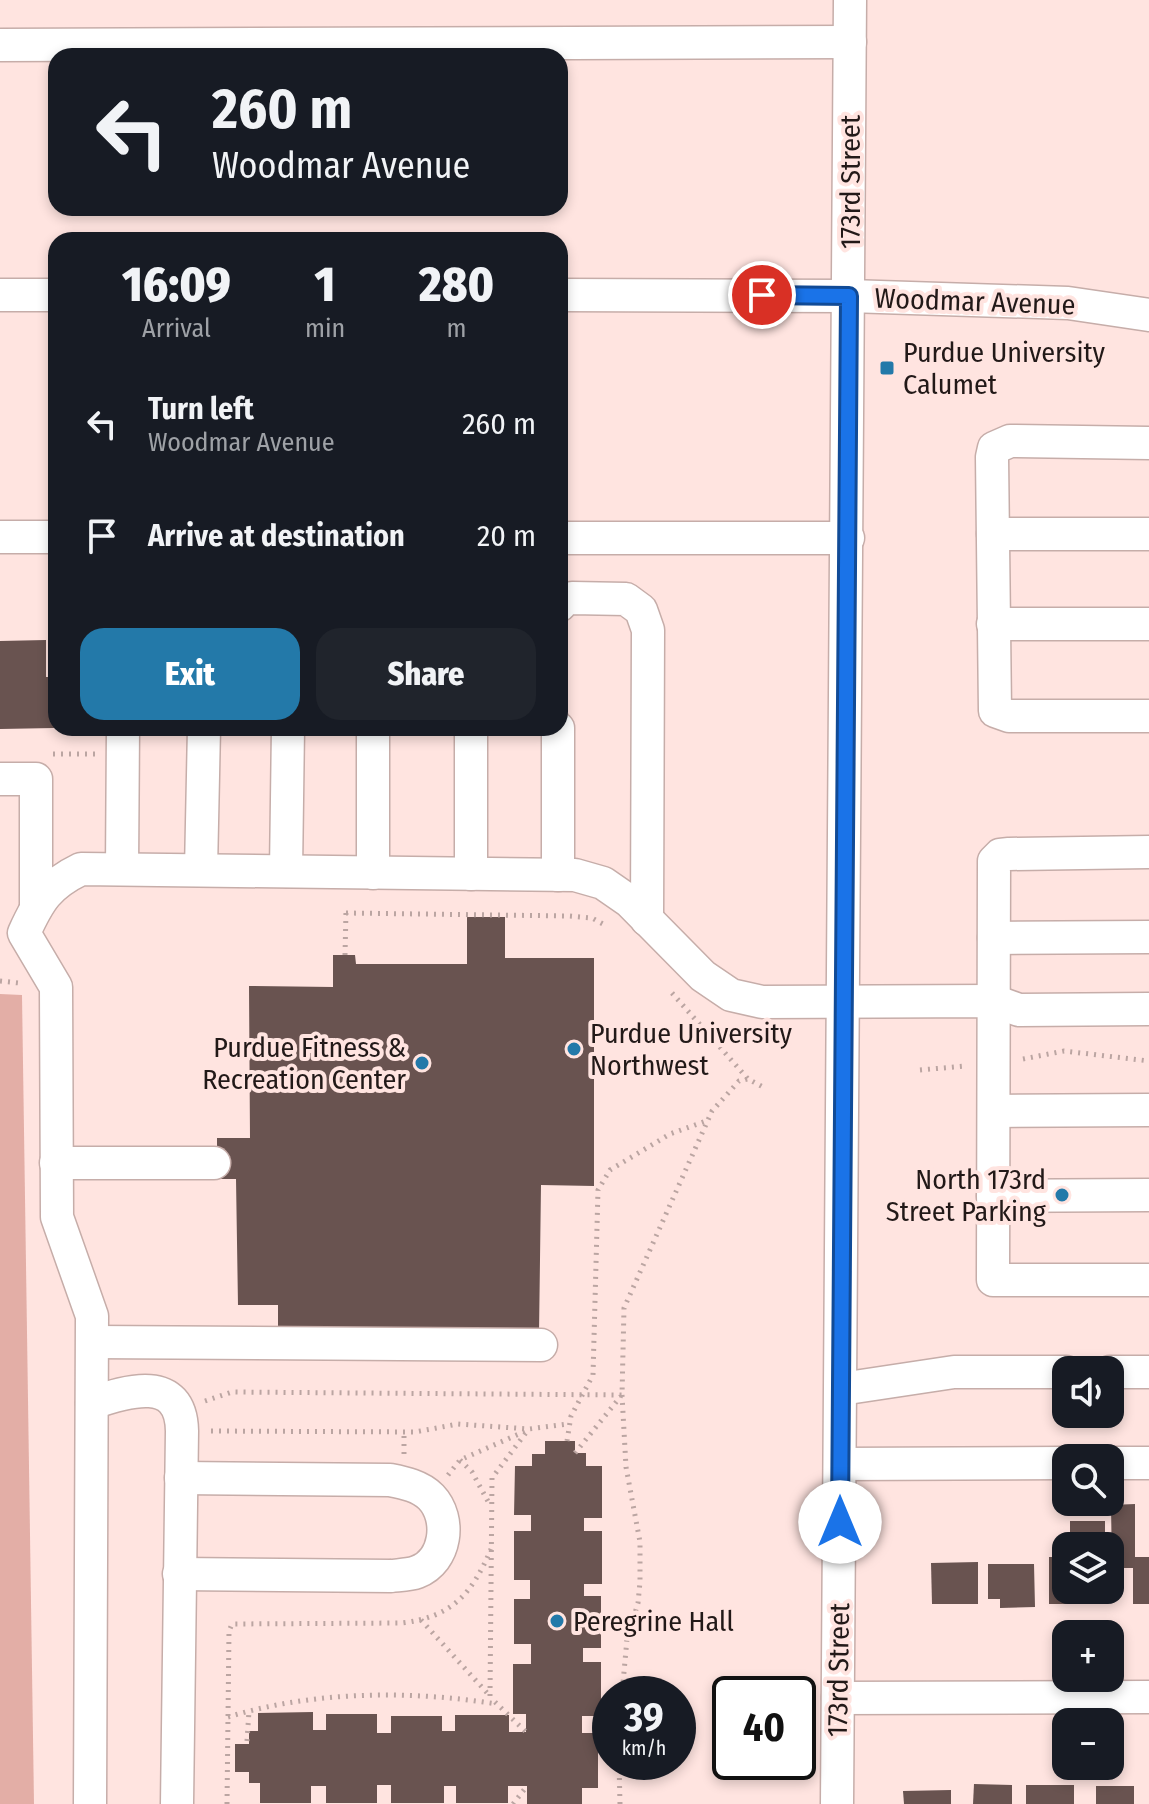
<!DOCTYPE html>
<meta charset="utf-8">
<style>
:root{--surface:#171b24;--page:#20242c;--text:#f1f3f6;--muted:#9ea1a6;--accent:#2379a9}
body{margin:0;font-family:"Fira Sans Condensed",sans-serif;background:var(--page);color:var(--text);height:100vh;display:flex;flex-direction:column;font-size:30px;white-space:nowrap}
*{box-sizing:border-box;margin:0}
p{font-size:26px;color:var(--muted)}
.icon{flex:none;width:44px;height:44px;fill:none;stroke:currentColor;stroke-width:2;stroke-linecap:round;stroke-linejoin:round}
.map{position:relative;flex:1;overflow:hidden}
.side{position:absolute;left:48px;top:232px;width:520px;height:504px;display:flex;flex-direction:column;background:var(--surface);border-radius:24px;box-shadow:0 4px 12px #0003}
.side>*{flex:none}
.banner{position:absolute;left:48px;top:48px;width:520px;height:168px;border-radius:24px;box-shadow:0 4px 12px #0003;background:#171b24;color:var(--text);overflow:hidden}
.controls{position:absolute;left:1052px;top:1356px;display:grid;gap:16px}
.controls a{display:grid;place-items:center;width:72px;height:72px;border-radius:16px;background:var(--surface);box-shadow:0 4px 12px #0003;font-size:40px}
.speed{position:absolute;left:592px;top:1676px;display:flex;gap:16px;font-size:40px;font-weight:700;text-align:center}
.speed>*{display:grid;place-content:center;width:104px;height:104px;border-radius:50%;background:var(--surface);box-shadow:0 4px 12px #0003;line-height:1}
.speed small{font-size:20px;font-weight:400}
.speed .limit{border:4px solid #111;border-radius:12px;background:#fff;color:#111}
.pin{position:absolute;display:grid;place-items:center;width:68px;height:68px;color:#fff;margin:-34px;border:4px solid #fff;border-radius:50%;box-shadow:0 2px 8px #0007}
.me{position:absolute;width:88px;margin:-44px;rotate:0deg;stroke-linejoin:round;filter:drop-shadow(0 0 6px #0008)}
.turn{display:flex;align-items:center;gap:28px;height:168px;padding:0 32px;font-size:36px}
.turn .icon{width:104px;height:104px;stroke-width:2.5}
.turn b{display:block;font-size:56px;line-height:68px}
.eta{display:flex;justify-content:space-evenly;align-items:center;height:136px;text-align:center}
.eta b{font-size:48px;font-weight:800;line-height:56px}
.cta{display:flex;gap:16px;margin-top:auto;padding:16px 32px}
.cta a{flex:1;height:92px;border-radius:24px;background:var(--accent);color:#fff;font-size:32px;font-weight:800;line-height:92px;text-align:center}
.cta a+a{background:var(--page);color:var(--text)}
ul{padding:0;list-style:none}
li{display:flex;align-items:center;gap:24px;height:112px;padding:0 32px}
li div{flex:1}
li b{display:block;font-size:30px}
li em{font-style:normal}
.map>svg:first-child{display:block}
</style>
<div class="map">
<svg width="1149" height="1804" viewBox="0 0 1149 1804">
<rect width="100%" height="100%" fill="#ffe4e0"/>
<path fill="#e3aea6" d="M0 994 22 995 34 1804H0Z"/>
<g fill="#695350">
<path d="M46 640V677H54V728L0 729V641Z"/>
<path d="M467 917H505V958H594V1186L541 1185 539 1334 278 1330V1305H238L236 1179H217V1138H250L249 986 333 987V955H355L356 964H467Z"/>
<path d="M545 1441H575V1453H586V1466H602V1518H584V1531H602V1584H584V1596H601V1648H583V1662H601V1716H582V1733H598V1788H582V1804H527V1786H508V1803H456V1786H444V1803H391V1785H377V1803H326V1786H311V1803H260V1783H249V1772H235V1744H249V1731H258V1713L313 1712V1730H326V1714H377V1733H391V1716H442V1731H455V1715H509V1732H526V1714H513V1664H531V1644H514V1599H530V1580H514V1531H531V1515H514L515 1466H532V1454H545Z"/>
<path d="M1135 1504V1557H1149V1604H1133V1568H1112L1111 1505Z"/>
<rect x="1070" y="1521" width="35" height="25"/>
<path d="M1049 1557H1066V1590H1086V1604H1049Z"/>
<path d="M978 1562V1604H932L931 1563Z"/>
<path d="M988 1564H1034L1035 1607 1000 1608V1599H988Z"/>
<path d="M974 1784 1012 1785V1804H973Z"/>
<rect x="1026" y="1785" width="48" height="19"/>
<rect x="1096" y="1786" width="38" height="18"/>
<path d="M951 1790V1804H904L903 1791Z"/>
</g>
<g fill="none" stroke-linecap="round" stroke-linejoin="round">
<g stroke="#c6ada9" stroke-width="35">
<g id="minor">
<path d="M0 45 850 42"/>
<path d="M0 295H56"/>
<path d="M560 295 849 296 1068 303 1149 315"/>
<path d="M1149 443 1010 441 994 448 992 457 995 711 1009 716H1149"/>
<path d="M993 534H1149"/>
<path d="M0 537H56"/>
<path d="M560 538H848"/>
<path d="M560 605 565 599 572 598 626 599 641 610 648 630 647 920"/>
<path d="M993 624H1149"/>
<path d="M471 728V874"/>
<path d="M558 728V875"/>
<path d="M0 779H36V908"/>
<path d="M1149 852 1009 854 1000 855 994 861 993 1280H1149"/>
<path d="M122 869 123 728"/>
<path d="M201 870 204 728"/>
<path d="M286 871 288 728"/>
<path d="M373 873V728"/>
<path d="M994 938 1149 937"/>
<path d="M994 1111 1149 1110"/>
<path d="M56 1163H214"/>
<path d="M993 1196 1149 1195"/>
<path d="M93 1342 541 1345"/>
<path d="M1110 1372H1149"/>
<path d="M841 1389 954 1372H1066"/>
<path d="M92 1403C127 1391 181 1374 182 1431L177 1804"/>
<path d="M1110 1463H1149"/>
<path d="M840 1464 1066 1463"/>
<path d="M179 1574 391 1576C399 1575 409 1575 417 1572 446 1561 452 1519 431 1497 420 1486 405 1483 390 1480L181 1478"/>
<path d="M838 1698 1149 1697"/>
<path d="M90 1804 92 1316 57 1217 56 987 24 933C39 900 48 885 81 869L575 875 603 883 629 901 703 976 731 995 762 1002 994 1001 1019 1010 1149 1009"/>
<path d="M837 1804 850 0"/>
</g>
</g>
<g stroke="#bba5a2" stroke-width="5" stroke-dasharray="2 6" stroke-linecap="butt">
<path d="M53 754H95"/>
<path d="M346 913 569 916 592 918 603 924"/>
<path d="M345 955 346 911"/>
<path d="M0 981 19 983"/>
<path d="M672 993 748 1079 763 1087"/>
<path d="M1023 1059 1064 1051 1149 1061"/>
<path d="M920 1070 966 1066"/>
<path d="M622 1395 626 1467 640 1542V1582L638 1603 627 1639 622 1694"/>
<path d="M205 1401 232 1392 622 1395 624 1308 712 1111 739 1081 748 1079"/>
<path d="M211 1431 415 1432 458 1424 529 1429 568 1424"/>
<path d="M567 1441 571 1416 593 1375 598 1190 610 1170 670 1134 706 1121"/>
<path d="M575 1453 621 1396"/>
<path d="M404 1454V1432"/>
<path d="M460 1460 472 1472 490 1505"/>
<path d="M448 1475 460 1460 528 1430"/>
<path d="M421 1620 489 1695"/>
<path d="M490 1696 492 1478 528 1430"/>
<path d="M495 1702 526 1732"/>
<path d="M228 1717C313 1691 409 1690 497 1704"/>
<path d="M247 1741 249 1711"/>
<path d="M619 1762 620 1804"/>
<path d="M227 1804 229 1631 232 1624 402 1623C452 1617 472 1594 491 1549"/>
<path d="M513 1804 527 1786"/>
</g>
<use href="#minor" stroke="#fff" stroke-width="32"/>
</g>
<g fill="none" stroke-linecap="round" stroke-linejoin="round">
<g stroke="#114b97" stroke-width="20">
<path id="route" d="M762 295 849 296 840 1522"/>
</g>
<use href="#route" stroke="#1a73e8" stroke-width="14"/>
</g>
<g fill="#2379a9" stroke="#ffe4e0" stroke-width="3">
<rect x="879" y="360" width="16" height="16" rx="4"/>
<circle cx="574" cy="1049" r="8"/>
<circle cx="422" cy="1063" r="8"/>
<circle cx="1062" cy="1195" r="8"/>
<circle cx="557" cy="1621" r="8"/>
</g>
<g text-anchor="middle" stroke-width="8" stroke-linejoin="round" paint-order="stroke">
<g font-size="28" fill="#221918" stroke="#ffe4e0">
<text transform="translate(850 182) rotate(-90)" y="10">173rd Street</text>
<text transform="translate(975 301) rotate(2)" y="10">Woodmar Avenue</text>
<text transform="translate(838 1670) rotate(-89)" y="10">173rd Street</text>
</g>
<g font-size="28" fill="#221918" stroke="#ffe4e0" text-anchor="start">
<text x="903" y="362">Purdue University<tspan x="903" dy="32">Calumet</tspan></text>
<text x="590" y="1043">Purdue University<tspan x="590" dy="32">Northwest</tspan></text>
<text x="406" y="1057" text-anchor="end">Purdue Fitness &amp;<tspan x="406" dy="32">Recreation Center</tspan></text>
<text x="1046" y="1189" text-anchor="end">North 173rd<tspan x="1046" dy="32">Street Parking</tspan></text>
<text x="573" y="1631">Peregrine Hall</text>
</g>
</g>
</svg>
<div class="controls">
<a><svg class="icon" aria-label="sound" viewBox="0 0 24 24"><path d="M4 9h4l5-4v14l-5-4H4zM17 9q2 3 0 6"/></svg></a>
<a><svg class="icon" aria-label="search" viewBox="0 0 24 24"><circle cx="10" cy="10" r="6"/><path d="M15 15l6 6"/></svg></a>
<a><svg class="icon" aria-label="layers" viewBox="0 0 24 24"><path d="M12 4l9 5-9 5-9-5zM3 14l9 5 9-5"/></svg></a>
<a>+</a>
<a>−</a>
</div>
<div class="speed"><div>39<small>km/h</small></div><div class="limit">40</div></div>
<div class="pin" style="left:762px;top:295px;background:#d93025"><svg class="icon" aria-label="arrive" viewBox="0 0 24 24"><path d="M6 21V4h12l-3 4 3 4H6"/></svg></div>
<svg class="me" style="left:840px;top:1522px" viewBox="-20 -20 40 40"><circle r="19" fill="#fff"/><path d="M0-13L10 11 0 6-10 11z" fill="#1a73e8"/></svg>
<div class="banner">
<div class="turn"><svg class="icon" aria-label="left" viewBox="0 0 24 24"><path d="M17 20v-9H6M10 6l-5 5 5 5"/></svg><div><b>260 m</b>Woodmar Avenue</div></div>
</div>
<section class="side">
<div class="eta">
<div><b>16:09</b><p>Arrival</p></div>
<div><b>1</b><p>min</p></div>
<div><b>280</b><p>m</p></div>
</div>
<ul>
<li><svg class="icon" aria-label="left" viewBox="0 0 24 24"><path d="M17 20v-9H6M10 6l-5 5 5 5"/></svg><div><b>Turn left</b><p>Woodmar Avenue</p></div><em>260 m</em></li>
<li><svg class="icon" aria-label="arrive" viewBox="0 0 24 24"><path d="M6 21V4h12l-3 4 3 4H6"/></svg><div><b>Arrive at destination</b></div><em>20 m</em></li>
</ul>
<div class="cta"><a>Exit</a><a>Share</a></div>
</section>
</div>
